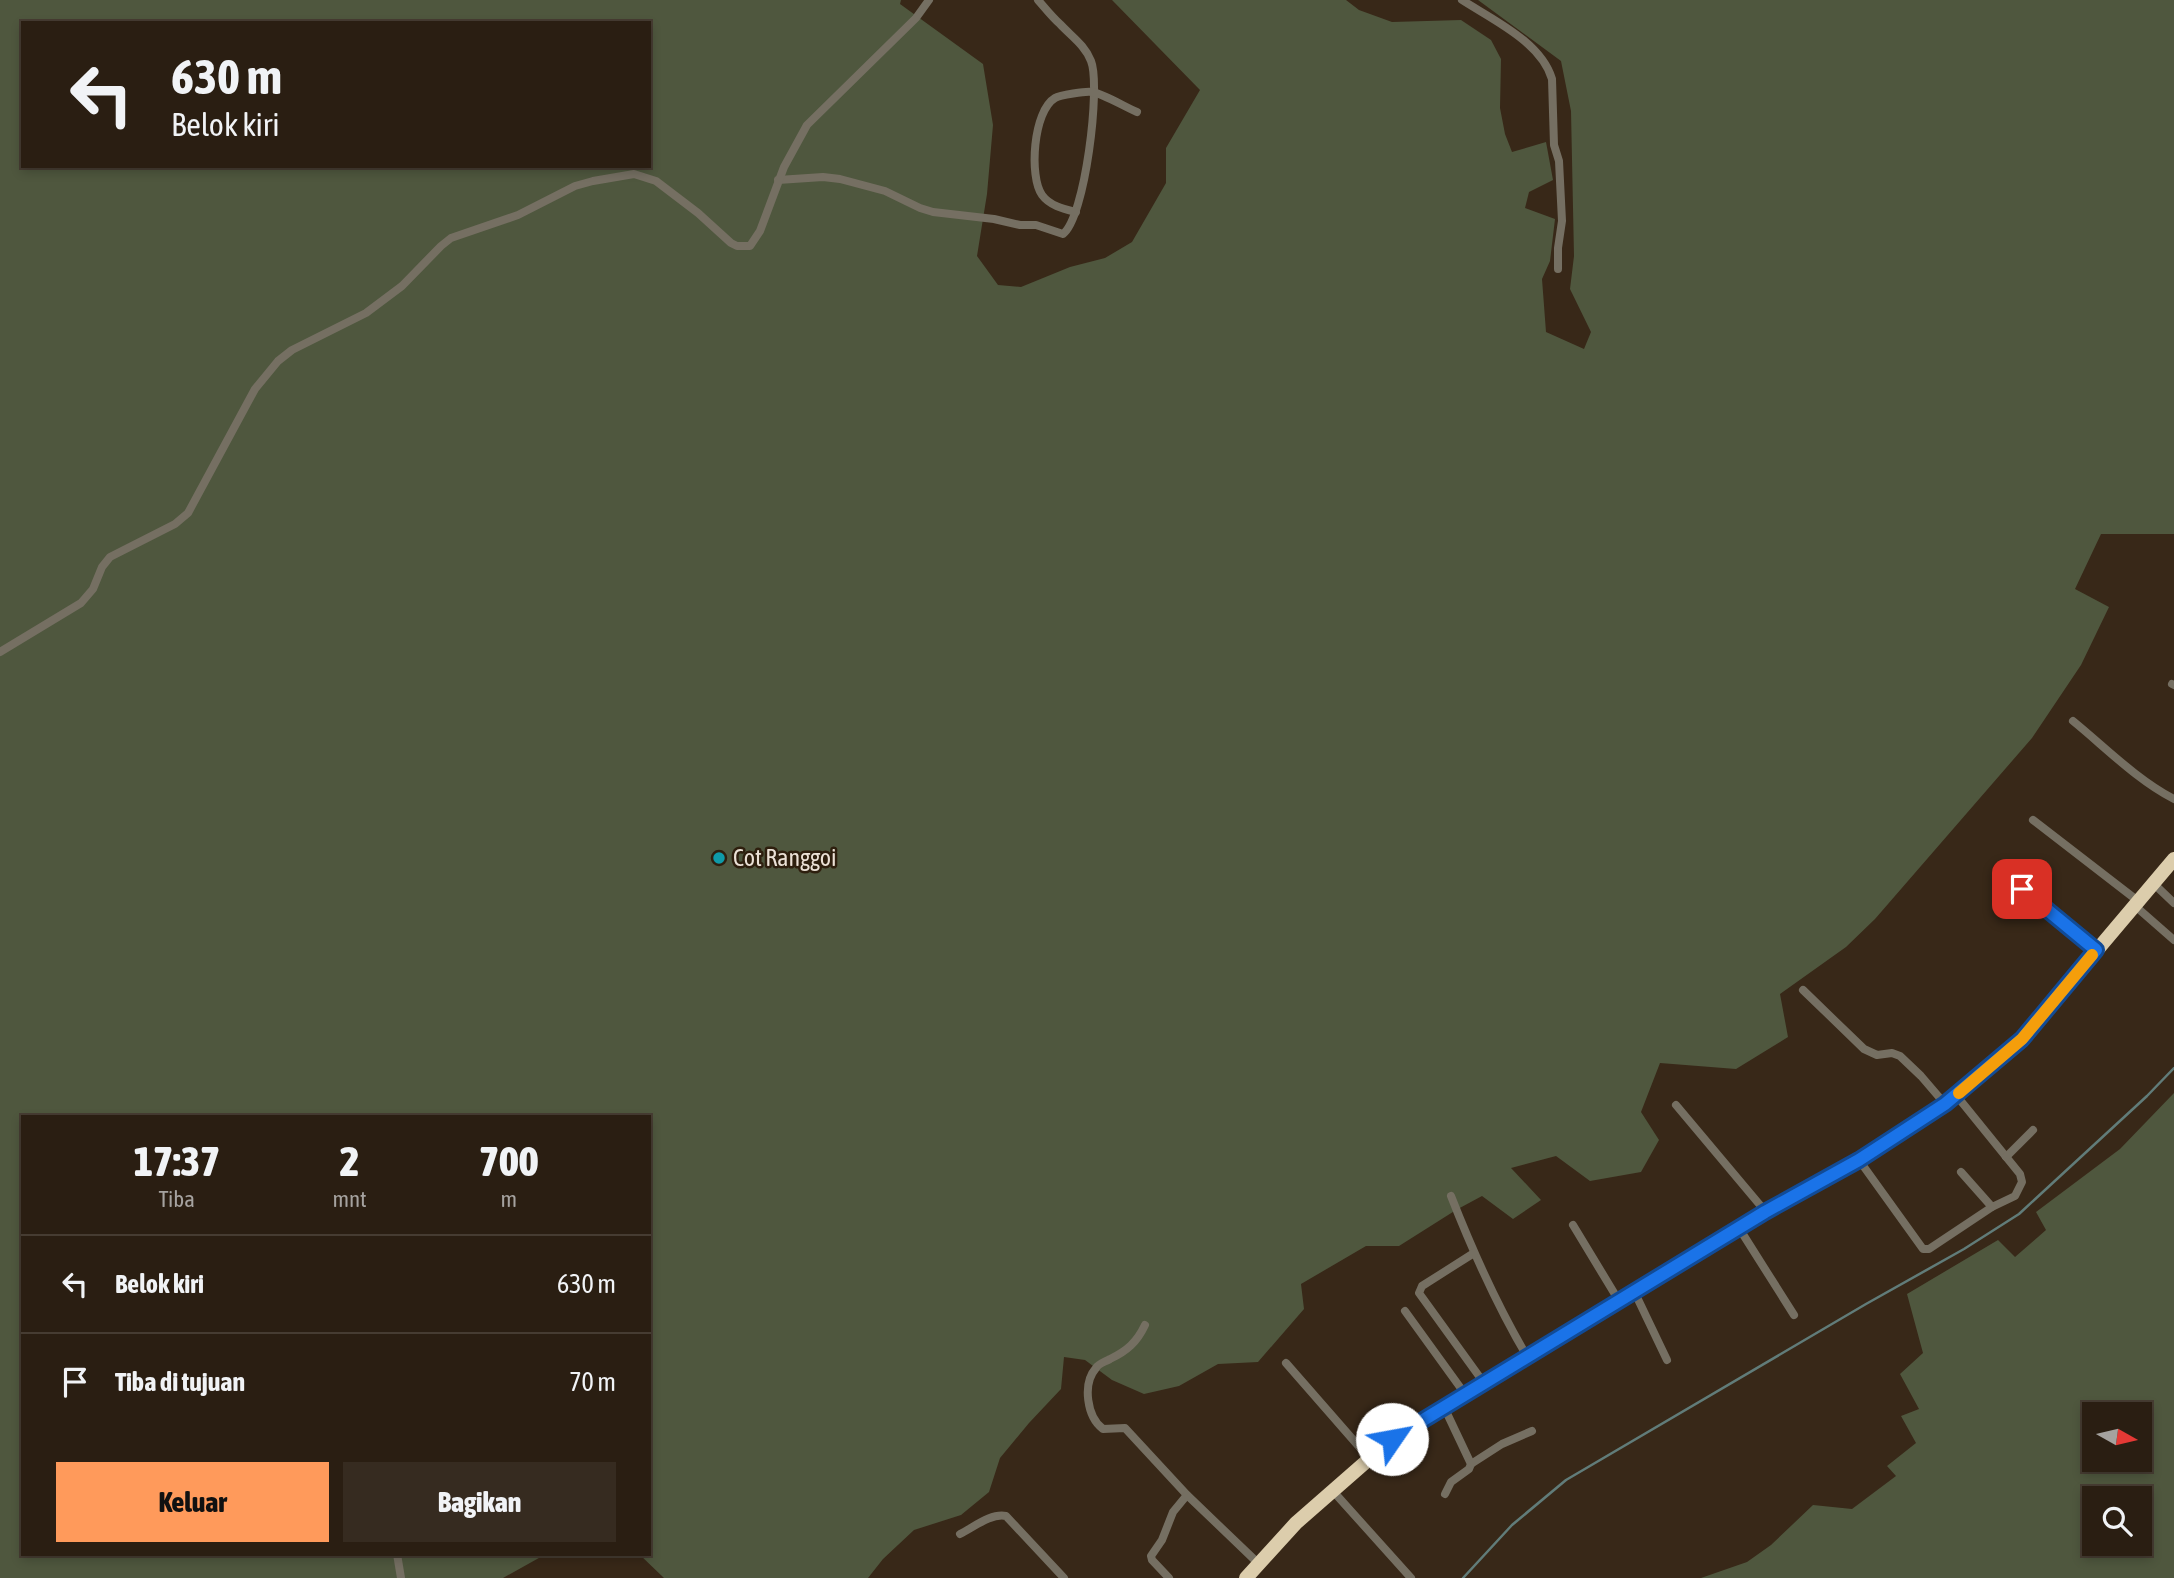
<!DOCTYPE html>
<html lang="id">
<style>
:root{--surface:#2a1e12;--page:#362b20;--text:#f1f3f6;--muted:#a5a29f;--line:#463c32;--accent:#ff9a5b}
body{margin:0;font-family:"Asap Condensed",sans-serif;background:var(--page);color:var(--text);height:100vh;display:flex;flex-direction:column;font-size:26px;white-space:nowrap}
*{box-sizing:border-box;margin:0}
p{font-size:23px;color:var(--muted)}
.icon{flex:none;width:38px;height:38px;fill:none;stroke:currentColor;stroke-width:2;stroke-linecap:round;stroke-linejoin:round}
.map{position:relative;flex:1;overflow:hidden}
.details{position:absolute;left:21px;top:1115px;width:630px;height:441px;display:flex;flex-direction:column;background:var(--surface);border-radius:0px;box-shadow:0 4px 10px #0003,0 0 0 2px var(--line)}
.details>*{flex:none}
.banner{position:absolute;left:21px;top:21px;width:630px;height:147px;border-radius:0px;box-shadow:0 4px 10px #0003,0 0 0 2px var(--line);background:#2a1e12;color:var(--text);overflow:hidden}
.needle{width:46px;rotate:98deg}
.tools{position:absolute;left:2082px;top:1402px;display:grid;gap:14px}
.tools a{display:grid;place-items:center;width:70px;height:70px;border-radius:0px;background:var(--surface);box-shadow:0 4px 10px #0003,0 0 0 2px var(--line);font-size:35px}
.pin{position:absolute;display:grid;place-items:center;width:60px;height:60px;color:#fff;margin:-30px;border-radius:14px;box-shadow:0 4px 10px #0006}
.me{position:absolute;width:77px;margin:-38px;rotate:57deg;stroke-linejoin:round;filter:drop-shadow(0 0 5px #0008)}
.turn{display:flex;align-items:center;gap:24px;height:147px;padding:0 35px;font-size:32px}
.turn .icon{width:91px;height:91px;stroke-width:2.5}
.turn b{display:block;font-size:49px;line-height:60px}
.eta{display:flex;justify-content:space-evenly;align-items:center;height:119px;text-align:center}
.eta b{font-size:42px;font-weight:800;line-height:49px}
.primary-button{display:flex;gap:14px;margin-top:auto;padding:14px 35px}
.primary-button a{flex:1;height:80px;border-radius:0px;background:var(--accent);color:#111;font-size:28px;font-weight:800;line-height:80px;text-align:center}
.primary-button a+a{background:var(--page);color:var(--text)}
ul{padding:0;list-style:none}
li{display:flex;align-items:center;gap:21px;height:98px;padding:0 35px;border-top:2px solid var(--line)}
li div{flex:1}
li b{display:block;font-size:26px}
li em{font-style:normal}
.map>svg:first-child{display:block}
</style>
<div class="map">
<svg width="2174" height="1578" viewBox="0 0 2174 1578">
<rect width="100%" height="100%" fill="#382818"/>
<g fill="#4f573e" fill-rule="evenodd">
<path d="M0 0H901L900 4 983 64 993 125 987 194 977 256 998 285 1021 287 1070 267 1105 258 1132 242 1166 183V148L1200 90 1112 0H1346L1359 10 1392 22 1461 20 1491 40 1501 59 1500 108 1505 134 1512 152 1546 142 1553 180 1529 192 1525 208 1555 219 1550 261 1542 279 1546 332 1584 349 1591 332 1570 289 1574 256 1571 111 1561 61 1478 0H2174V534H2101L2075 589 2109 607 2081 665 2032 738 1875 919 1846 947 1780 994 1788 1037 1736 1069 1660 1063 1641 1112 1659 1140 1641 1172 1590 1181 1556 1156 1511 1168 1541 1200 1513 1219 1482 1196 1456 1210 1399 1246H1366L1301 1284 1304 1309 1258 1362 1218 1364 1179 1386 1144 1394 1112 1380 1085 1360 1064 1357 1061 1389 1029 1423 1000 1458 989 1492 961 1515 914 1530 883 1559 868 1578H664L639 1554H649V1116H23V1554H546L503 1578H0ZM23 23H649V166H23Z"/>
<path d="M2174 1093V1578H1701L1747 1562 1771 1545 1813 1505 1852 1509 1896 1476 1887 1466 1916 1443 1901 1416 1919 1409 1900 1374 1923 1353 1907 1294 1998 1240 2015 1257 2046 1230 2036 1212 2120 1149ZM2095 1414H2140V1460H2095ZM2095 1498H2140V1544H2095Z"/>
</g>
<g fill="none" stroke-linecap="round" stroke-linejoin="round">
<path stroke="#617c79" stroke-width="2.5" d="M1463 1578 1512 1525 1566 1480 1866 1304 1964 1249 2019 1214 2147 1096 2174 1068"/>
<g stroke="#756f62" stroke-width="8">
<path d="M1462 0C1493 20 1541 42 1552 79L1554 145 1559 161 1562 221 1558 248V269"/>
<path d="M778 180 823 177 840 179 885 191 920 208 933 212 994 219 1020 225H1036L1063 234C1085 218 1101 86 1091 61 1085 45 1071 36 1060 24 1052 17 1045 8 1038 0"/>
<path d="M1076 212C1064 209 1050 206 1042 195 1029 177 1033 111 1055 98 1060 95 1086 91 1092 92 1104 94 1125 107 1137 112"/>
<path d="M0 652 81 603 93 589 102 567 110 557 175 524 188 513 255 389 278 361 292 350 366 313 402 286 441 246 451 238 518 215 575 186 593 181 634 174 656 181 698 213 731 243 737 246H750L760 231 784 167 807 125 916 18 929 0"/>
<path d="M2172 684 2174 685"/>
<path d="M2073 721C2105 747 2137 780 2174 799"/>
<path d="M2033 820 2138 901"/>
<path d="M2153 883 2174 903"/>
<path d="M2022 889 2096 950"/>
<path d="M2134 905 2174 940"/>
<path d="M1803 990 1864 1049 1877 1055 1892 1053 1900 1056 1921 1076 1945 1104"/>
<path d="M1956 1095 2020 1174 2022 1182 2015 1196 1992 1207 1961 1172"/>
<path d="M1676 1105 1765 1211"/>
<path d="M2006 1157 2033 1130"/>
<path d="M1859 1160 1923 1249H1929L1992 1207"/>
<path d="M1451 1196C1473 1252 1497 1306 1528 1358"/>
<path d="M1573 1225 1619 1301"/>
<path d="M1739 1228 1794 1315"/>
<path d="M1474 1253 1422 1286 1419 1293 1484 1383"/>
<path d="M1634 1291 1667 1360"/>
<path d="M1405 1311 1465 1394"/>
<path d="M1145 1325C1137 1342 1127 1351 1110 1359 1105 1362 1099 1363 1096 1368 1082 1384 1087 1417 1103 1429L1125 1428 1187 1495 1259 1564"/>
<path d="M1286 1363 1369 1458"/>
<path d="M1444 1407 1471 1464 1469 1469 1451 1482 1445 1494"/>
<path d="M1471 1464 1502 1444 1532 1431"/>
<path d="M1332 1490 1411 1578"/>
<path d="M960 1534C974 1527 991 1513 1006 1516L1064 1578"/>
<path d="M397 1554 401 1578"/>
<path d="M1169 1578 1152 1560 1151 1556 1162 1540 1173 1512 1187 1495"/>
</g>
<path stroke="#dccdac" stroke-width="14" d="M1246 1578 1296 1523 1392 1439 1765 1211 1859 1160 1945 1104 2022 1039 2174 859"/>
</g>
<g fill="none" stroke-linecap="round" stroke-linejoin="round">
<g stroke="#114b97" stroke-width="18">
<path id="route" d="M1392 1439 1765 1212 1859 1160 1945 1104 2022 1039 2096 950 2022 889"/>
</g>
<use href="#route" stroke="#1a73e8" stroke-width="12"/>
<path stroke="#f59e0b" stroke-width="12" d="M1959 1093 2022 1039 2092 955"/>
</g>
<circle fill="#0f9aa8" stroke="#2e1f0e" stroke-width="2.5" cx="719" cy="858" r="7"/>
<g text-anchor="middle" stroke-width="5" stroke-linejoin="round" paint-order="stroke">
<g font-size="24" fill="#ebe1d6" stroke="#2e1f0e" text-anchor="start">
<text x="733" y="866">Cot Ranggoi</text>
</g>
</g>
</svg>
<div class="tools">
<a><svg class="needle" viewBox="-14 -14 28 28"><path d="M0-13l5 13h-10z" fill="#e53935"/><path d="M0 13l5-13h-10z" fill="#a5a29f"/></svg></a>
<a><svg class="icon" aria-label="search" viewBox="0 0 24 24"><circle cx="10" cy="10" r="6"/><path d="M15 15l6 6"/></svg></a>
</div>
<div class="pin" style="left:2022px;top:889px;background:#d93025"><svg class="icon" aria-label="arrive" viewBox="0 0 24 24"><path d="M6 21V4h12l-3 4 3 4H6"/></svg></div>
<svg class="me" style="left:1392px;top:1439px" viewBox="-20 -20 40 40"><circle r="19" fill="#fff"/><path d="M0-13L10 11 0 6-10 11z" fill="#1a73e8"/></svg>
<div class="banner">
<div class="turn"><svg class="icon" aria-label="left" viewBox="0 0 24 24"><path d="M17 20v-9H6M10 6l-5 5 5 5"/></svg><div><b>630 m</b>Belok kiri</div></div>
</div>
<section class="details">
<div class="eta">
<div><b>17:37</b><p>Tiba</p></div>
<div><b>2</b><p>mnt</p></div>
<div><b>700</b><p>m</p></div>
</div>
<ul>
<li><svg class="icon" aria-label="left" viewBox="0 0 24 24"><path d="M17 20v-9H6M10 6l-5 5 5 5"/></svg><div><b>Belok kiri</b></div><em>630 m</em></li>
<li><svg class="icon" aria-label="arrive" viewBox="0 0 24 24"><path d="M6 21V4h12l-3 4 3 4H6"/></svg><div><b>Tiba di tujuan</b></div><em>70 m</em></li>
</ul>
<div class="primary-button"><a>Keluar</a><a>Bagikan</a></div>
</section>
</div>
